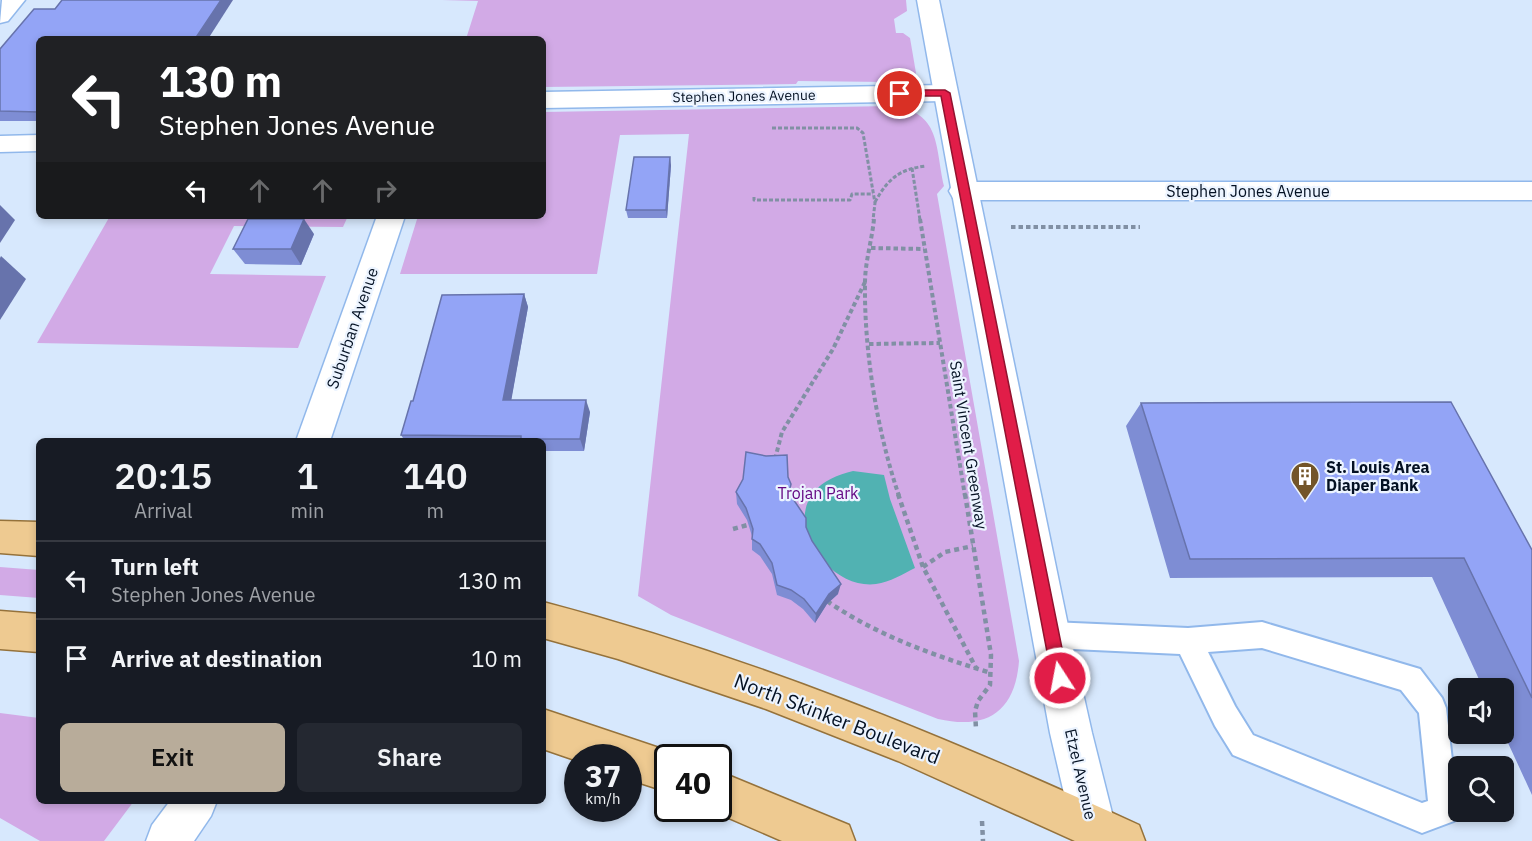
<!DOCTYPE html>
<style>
:root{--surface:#171b24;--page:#242831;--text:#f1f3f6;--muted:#9ea1a6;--line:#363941;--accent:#b8ac9a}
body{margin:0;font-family:"IBM Plex Sans",sans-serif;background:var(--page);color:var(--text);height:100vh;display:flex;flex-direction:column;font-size:22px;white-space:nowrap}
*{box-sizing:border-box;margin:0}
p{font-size:20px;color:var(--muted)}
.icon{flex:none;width:33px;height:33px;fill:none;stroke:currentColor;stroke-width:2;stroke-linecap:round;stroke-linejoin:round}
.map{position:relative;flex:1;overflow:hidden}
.details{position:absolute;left:36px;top:438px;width:510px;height:366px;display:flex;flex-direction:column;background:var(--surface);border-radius:9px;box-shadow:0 3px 9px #0003}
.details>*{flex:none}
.guide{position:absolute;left:36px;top:36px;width:510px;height:183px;border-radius:9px;box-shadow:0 3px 9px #0003;background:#202124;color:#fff;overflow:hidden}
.buttons{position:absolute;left:1448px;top:678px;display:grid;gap:12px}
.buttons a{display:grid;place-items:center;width:66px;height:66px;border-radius:9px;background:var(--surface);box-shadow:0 3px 9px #0003;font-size:30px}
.speed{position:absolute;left:564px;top:744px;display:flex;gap:12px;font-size:30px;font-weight:700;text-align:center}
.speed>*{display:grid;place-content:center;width:78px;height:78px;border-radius:50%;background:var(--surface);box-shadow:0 3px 9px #0003;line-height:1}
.speed small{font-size:15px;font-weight:400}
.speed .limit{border:3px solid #111;border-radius:9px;background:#fff;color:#111}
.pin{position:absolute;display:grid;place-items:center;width:51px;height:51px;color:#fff;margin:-26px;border:3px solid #fff;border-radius:50%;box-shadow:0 2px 6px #0007}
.me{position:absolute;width:66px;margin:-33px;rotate:349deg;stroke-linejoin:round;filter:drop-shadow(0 0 4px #0008)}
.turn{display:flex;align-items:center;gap:21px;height:126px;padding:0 24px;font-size:27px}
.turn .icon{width:78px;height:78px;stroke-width:2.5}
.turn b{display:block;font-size:42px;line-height:51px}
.lanes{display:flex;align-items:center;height:57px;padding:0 24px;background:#0003;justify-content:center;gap:30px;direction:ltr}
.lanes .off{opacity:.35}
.eta{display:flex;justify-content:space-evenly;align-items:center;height:102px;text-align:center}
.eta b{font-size:36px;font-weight:600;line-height:42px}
.primary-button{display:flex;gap:12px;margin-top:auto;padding:12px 24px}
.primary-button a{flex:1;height:69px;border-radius:9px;background:var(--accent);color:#111;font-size:24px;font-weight:600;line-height:69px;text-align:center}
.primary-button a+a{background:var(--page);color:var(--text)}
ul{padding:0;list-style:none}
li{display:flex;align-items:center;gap:18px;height:78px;padding:0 24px;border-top:2px solid var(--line)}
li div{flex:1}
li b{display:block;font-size:22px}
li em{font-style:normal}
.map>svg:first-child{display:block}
</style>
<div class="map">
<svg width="1532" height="841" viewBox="0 0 1532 841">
<rect width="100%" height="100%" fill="#d7e8fd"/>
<g fill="#d2aae6">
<path d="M442 0H906L907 11 894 19 896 33H903L910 38 916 73 911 79 887 82 798 81 796 84 543 87V39H466L478 1Z"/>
<path d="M892 106C941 112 935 146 944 186L937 194 1019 661C1015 712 987 730 938 719L671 615 638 596 689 134 620 135 597 274H400L418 216H543V112Z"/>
<path d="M110 216H348L343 227 234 226 210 274 326 276 298 348 37 343Z"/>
<path d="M0 567 39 570V598L0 595Z"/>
<path d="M0 713 39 718V801H134L104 841H40L0 818Z"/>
</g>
<path fill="#51b2b2" d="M853 471 884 475 890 499 915 568C903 574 890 582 876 584 833 590 785 530 813 493 823 480 838 475 853 471Z"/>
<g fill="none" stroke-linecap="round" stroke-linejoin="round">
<g stroke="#91b8eb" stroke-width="4">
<path id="service" d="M1051 622 1188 628 1262 622 1420 669 1442 698 1446 708 1458 812 1454 821 1422 833 1233 755 1215 726 1180 654 1051 648 1042 644 1038 635 1042 626ZM1262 648 1401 690 1419 713 1428 801 1422 803 1253 735 1235 706 1208 652Z"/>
</g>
<g stroke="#91b8eb" stroke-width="3">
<g id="minor">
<path d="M2 0H25L8 21 0 23Z"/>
<path d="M945 85 954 88 957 93 954 98 945 101 543 108V92Z"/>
<path d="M39 135V151L0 152V136Z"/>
<path d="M963 182H1532V200H963L953 198 949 191 953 184Z"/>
<path d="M377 216H405L330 441H296Z"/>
<path d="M170 801H217L211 816 194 841H146L152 825Z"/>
</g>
</g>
<g stroke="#91b8eb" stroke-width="3">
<path id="tertiary" d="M917 0H939L1070 635 1092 733 1119 841H1075L1050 733 1032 635Z"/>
</g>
<g stroke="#95723b" stroke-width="3">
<g id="primary">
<path d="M0 521 39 522V556L0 553Z"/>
<path d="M543 602C752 657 942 735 1139 825L1145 841H1075L898 761 766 709 618 659 543 638Z"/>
<path d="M0 611 39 614V652L0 649Z"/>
<path d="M543 709 683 756 668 758V792L628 779V758H578V761L543 749Z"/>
<path d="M718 771 849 825 855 841H782L706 808H718Z"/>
</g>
</g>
<g stroke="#8190a4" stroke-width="3" stroke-dasharray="4 2" stroke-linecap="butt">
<path d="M772 128H857L863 133 875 203 873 220"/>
<path d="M912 168 920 220"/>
<path d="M754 197V200H850L852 194H873"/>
<path d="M875 202C888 179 899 169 926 166"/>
</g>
<g stroke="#8190a4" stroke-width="4" stroke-dasharray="4.5 3" stroke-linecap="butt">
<path d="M874 219C872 240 865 262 865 283 864 351 877 431 899 496"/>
<path d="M920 219 965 496"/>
<path d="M1011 227H1140"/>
<path d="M871 248 924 249"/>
<path d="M869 344 940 343"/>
<path d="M775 459 782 432 833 349 865 282"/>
</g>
<g stroke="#8190a4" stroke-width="4.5" stroke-dasharray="5 4" stroke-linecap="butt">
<path d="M898 494 923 567 976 668"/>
<path d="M965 494 991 655 990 685 978 701 975 711 976 729"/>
<path d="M733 529 751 524"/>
<path d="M923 567 945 552 973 546"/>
<path d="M827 601C878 636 933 655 991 673"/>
<path d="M982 821 983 841"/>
</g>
<use href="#service" fill="#fff" fill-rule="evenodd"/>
<use href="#minor" fill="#fff" fill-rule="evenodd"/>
<use href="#tertiary" fill="#fff" fill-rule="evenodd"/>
<use href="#primary" fill="#eeca91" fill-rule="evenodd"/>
</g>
<g fill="#7e8dd4">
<path d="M39 39V121H0V49Z"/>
<path d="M671 165 667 218H628L626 210Z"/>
<path d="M314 234 301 265 245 264 233 249Z"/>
<path d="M524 294 528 307 511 400 590 412 584 451H543V441H405L401 435 413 401Z"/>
<path d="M1141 403 1532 550V795L1503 732V688H1483L1432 577 1170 578 1126 426Z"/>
<path d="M788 477 791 484V495L806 527 812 541 838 594 827 604 815 623 803 609 791 600 777 595 772 574 760 556 752 550V536L747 520 737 504 736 492Z"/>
</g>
<g fill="#6773ac">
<path d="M221 0H233L208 39H195Z"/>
<path d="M670 157 671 165 667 218 666 210Z"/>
<path d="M0 205 15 220 0 243Z"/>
<path d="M304 219 314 234 301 265 291 249Z"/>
<path d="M1 256 26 279 0 320V258Z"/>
<path d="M524 294 528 307 509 413 503 400Z"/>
<path d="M586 400 590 412 584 451 580 439Z"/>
<path d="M841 584 838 594 827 604 815 623 816 614 829 594Z"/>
</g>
<g fill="#93a4f6" stroke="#6773ac" stroke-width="1.5">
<path d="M62 0H221L195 39H39V112L0 111V49L34 9H55Z"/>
<path d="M634 157H670L666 210H626Z"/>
<path d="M248 219H304L291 249H233Z"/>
<path d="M524 294 503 400H586L580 439H521V436L401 435 411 401H413L442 295Z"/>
<path d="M1451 402 1532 550V698L1464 558 1190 559 1141 403Z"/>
<path d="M746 452 766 456 787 455 788 477 791 484 789 493 806 518V527L812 541 841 584 829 594 816 614 804 599 791 590 777 585 772 563 760 544 752 539 753 529 746 508 736 492 743 479Z"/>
</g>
<path fill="#e11d48" stroke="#92132f" stroke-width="1.5" d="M900 90H945L950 93 1068 678 1066 684 1060 687 1054 684 1052 678 941 96H896L894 94Z"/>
<defs>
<g id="building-pin" transform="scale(1.5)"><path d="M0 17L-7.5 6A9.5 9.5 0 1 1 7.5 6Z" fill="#735529" stroke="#ecf4ff"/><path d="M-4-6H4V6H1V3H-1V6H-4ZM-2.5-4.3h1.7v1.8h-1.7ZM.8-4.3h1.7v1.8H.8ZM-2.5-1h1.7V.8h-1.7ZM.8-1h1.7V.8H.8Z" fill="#fff"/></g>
</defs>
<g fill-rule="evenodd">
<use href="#building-pin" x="1305" y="476"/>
</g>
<g text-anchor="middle" stroke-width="4.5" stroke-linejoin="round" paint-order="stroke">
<g font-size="14" fill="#041123" stroke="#ecf4ff">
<text transform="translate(744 96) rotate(-1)" y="5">Stephen Jones Avenue</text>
</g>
<g font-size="16" fill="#041123" stroke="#ecf4ff">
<text x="1248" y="197">Stephen Jones Avenue</text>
<text transform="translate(352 328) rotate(-71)" y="6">Suburban Avenue</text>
<text transform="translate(969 445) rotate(81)" y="6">Saint Vincent Greenway</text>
<text transform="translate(1081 774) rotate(77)" y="6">Etzel Avenue</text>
</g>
<g font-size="16" font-weight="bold" fill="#041123" stroke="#ecf4ff" text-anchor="start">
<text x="1326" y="473">St. Louis Area<tspan x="1326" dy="18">Diaper Bank</tspan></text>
</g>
<g font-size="16" fill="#650984" stroke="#ecf4ff">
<text x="818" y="499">Trojan Park</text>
</g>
<g font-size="20" fill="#041123" stroke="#ecf4ff">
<text transform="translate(837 719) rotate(21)" y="7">North Skinker Boulevard</text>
</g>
</g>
</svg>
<div class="buttons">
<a><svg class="icon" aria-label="sound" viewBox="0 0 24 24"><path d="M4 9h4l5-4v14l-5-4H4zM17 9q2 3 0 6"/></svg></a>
<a><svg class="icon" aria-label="search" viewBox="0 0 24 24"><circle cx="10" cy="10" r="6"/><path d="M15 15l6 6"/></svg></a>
</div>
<div class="speed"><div>37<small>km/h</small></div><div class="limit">40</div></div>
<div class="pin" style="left:900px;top:94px;background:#d93025"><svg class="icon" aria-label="arrive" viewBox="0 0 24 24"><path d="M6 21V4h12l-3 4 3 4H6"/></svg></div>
<svg class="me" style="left:1060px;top:678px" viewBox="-20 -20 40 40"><circle r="17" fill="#e11d48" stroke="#fff" stroke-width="3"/><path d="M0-11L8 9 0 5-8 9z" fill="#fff"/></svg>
<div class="guide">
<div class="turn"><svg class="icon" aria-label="left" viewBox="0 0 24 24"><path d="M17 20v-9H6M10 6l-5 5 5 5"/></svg><div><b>130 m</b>Stephen Jones Avenue</div></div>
<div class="lanes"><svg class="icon" aria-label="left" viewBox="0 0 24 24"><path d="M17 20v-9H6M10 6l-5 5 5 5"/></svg><svg class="icon off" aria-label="ahead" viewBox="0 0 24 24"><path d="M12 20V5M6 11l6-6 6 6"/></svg><svg class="icon off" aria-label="ahead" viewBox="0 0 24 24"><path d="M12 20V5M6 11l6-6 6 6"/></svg><svg class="icon off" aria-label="right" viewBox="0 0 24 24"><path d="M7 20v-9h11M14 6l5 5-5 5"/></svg></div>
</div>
<section class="details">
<div class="eta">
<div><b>20:15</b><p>Arrival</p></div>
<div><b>1</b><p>min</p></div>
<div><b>140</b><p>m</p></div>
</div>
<ul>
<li><svg class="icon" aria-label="left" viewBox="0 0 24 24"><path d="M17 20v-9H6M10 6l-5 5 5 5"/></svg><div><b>Turn left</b><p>Stephen Jones Avenue</p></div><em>130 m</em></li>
<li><svg class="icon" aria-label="arrive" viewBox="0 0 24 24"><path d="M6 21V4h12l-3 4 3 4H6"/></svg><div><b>Arrive at destination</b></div><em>10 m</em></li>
</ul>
<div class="primary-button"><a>Exit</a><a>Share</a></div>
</section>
</div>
